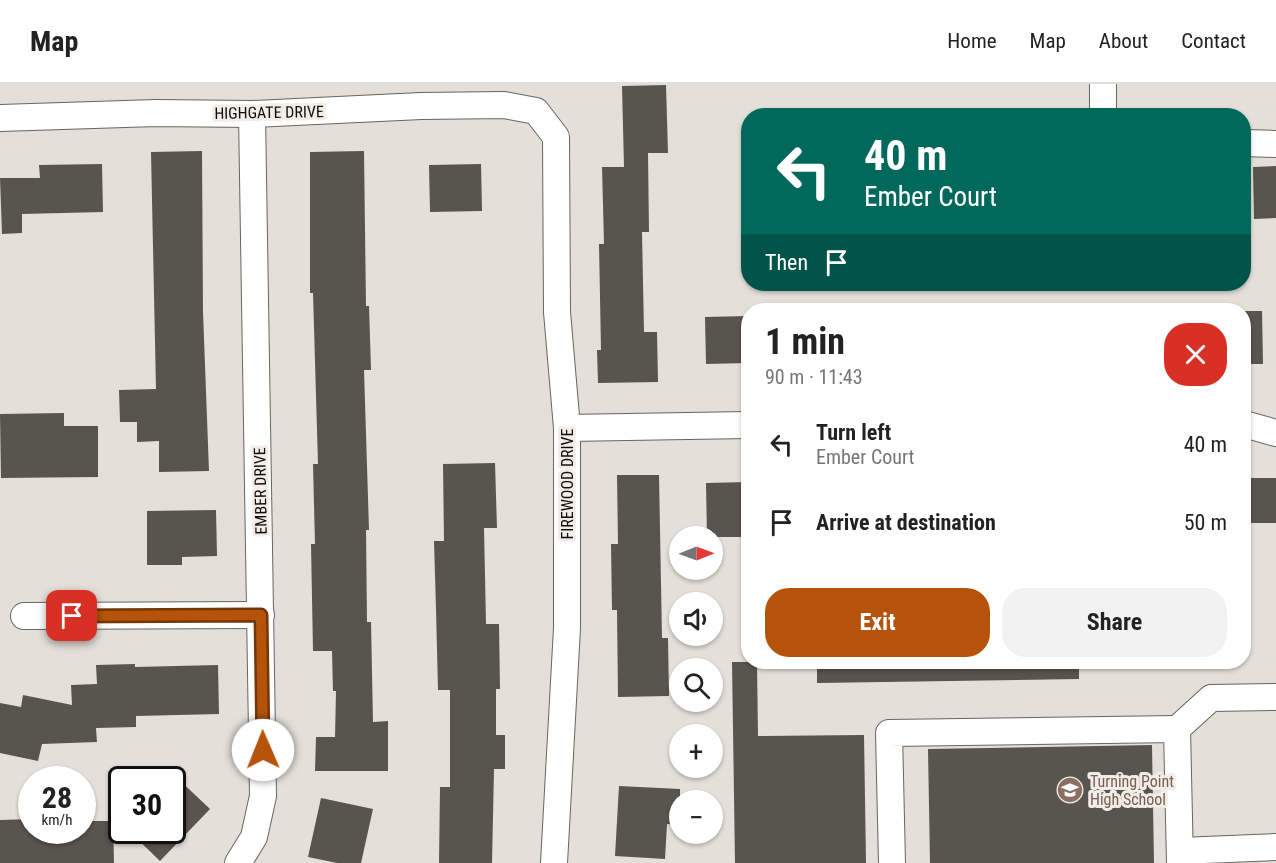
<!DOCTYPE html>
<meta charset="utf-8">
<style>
:root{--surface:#fff;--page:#f2f2f2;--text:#222;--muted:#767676;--line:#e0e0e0;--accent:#b45309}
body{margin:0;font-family:"Roboto Condensed",sans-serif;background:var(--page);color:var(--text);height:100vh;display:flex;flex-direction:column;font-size:22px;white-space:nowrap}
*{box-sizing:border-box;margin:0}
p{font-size:20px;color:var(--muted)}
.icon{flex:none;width:33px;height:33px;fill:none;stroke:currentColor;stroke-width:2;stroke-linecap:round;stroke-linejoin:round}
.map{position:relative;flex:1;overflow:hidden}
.sheet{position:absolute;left:741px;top:219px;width:510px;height:366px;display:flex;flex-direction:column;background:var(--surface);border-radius:24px;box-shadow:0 2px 4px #0004}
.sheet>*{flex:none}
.guide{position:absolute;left:741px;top:24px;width:510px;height:183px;border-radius:24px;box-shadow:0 2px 4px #0004;background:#00695c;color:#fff;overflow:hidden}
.needle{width:39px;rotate:89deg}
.fabs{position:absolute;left:669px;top:442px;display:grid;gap:12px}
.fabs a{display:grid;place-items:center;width:54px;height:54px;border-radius:50%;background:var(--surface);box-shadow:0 2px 4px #0004;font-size:30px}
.speed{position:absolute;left:18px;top:682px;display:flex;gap:12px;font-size:30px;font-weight:700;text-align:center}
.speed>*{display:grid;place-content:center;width:78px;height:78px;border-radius:50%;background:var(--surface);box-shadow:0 2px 4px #0004;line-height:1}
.speed small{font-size:15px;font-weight:400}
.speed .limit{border:3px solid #111;border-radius:9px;background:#fff;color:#111}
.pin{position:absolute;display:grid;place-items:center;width:51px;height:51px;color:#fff;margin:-26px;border-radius:12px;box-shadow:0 3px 9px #0006}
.me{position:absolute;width:66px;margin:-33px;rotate:359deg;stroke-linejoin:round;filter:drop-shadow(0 0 4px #0008)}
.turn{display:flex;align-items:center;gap:21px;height:126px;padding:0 24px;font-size:27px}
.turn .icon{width:78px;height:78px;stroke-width:2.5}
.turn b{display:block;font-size:42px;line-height:51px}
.then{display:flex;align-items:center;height:57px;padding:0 24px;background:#0003;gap:12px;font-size:22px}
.round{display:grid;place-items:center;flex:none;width:63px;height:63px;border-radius:24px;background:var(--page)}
.headline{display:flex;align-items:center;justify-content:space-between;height:102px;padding:0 24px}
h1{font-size:36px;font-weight:700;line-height:45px}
.primary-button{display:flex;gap:12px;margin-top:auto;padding:12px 24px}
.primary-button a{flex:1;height:69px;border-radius:24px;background:var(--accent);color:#fff;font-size:24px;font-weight:700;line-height:69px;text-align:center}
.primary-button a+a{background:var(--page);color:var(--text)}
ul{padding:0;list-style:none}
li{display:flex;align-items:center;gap:18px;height:78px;padding:0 24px}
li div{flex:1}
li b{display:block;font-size:22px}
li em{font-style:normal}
header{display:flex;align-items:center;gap:36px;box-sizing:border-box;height:84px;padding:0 30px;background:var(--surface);border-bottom:2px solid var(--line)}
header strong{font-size:28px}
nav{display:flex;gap:33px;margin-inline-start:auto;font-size:21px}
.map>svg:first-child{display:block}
</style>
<header>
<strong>Map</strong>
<nav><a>Home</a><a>Map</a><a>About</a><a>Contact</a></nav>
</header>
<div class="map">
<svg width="1276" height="779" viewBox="0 0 1276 779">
<rect width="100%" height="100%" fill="#e4dfd9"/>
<g fill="#58544e">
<path d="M666 1 668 69H648L649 148H642L644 248H657L658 298 598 299 597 266H601L599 160H604L602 83H624L622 2Z"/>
<path d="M202 67 203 228 209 387 159 388V357L137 358V338H120L119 306 156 305 151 68Z"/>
<path d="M364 67 366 222H369L371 286H364L369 446H366L367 538H371L373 638 388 637V687H315L316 653H335L336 607H333L332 567H313L311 460H315L313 380H318L313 209H310V68Z"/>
<path d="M102 80 103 128 22 130V149L2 150 0 94H40L39 81Z"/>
<path d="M481 80 482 127 430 128 429 81Z"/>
<path d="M1276 82V134L1254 135 1253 83Z"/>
<path d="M1244 227H1262L1263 280H1244Z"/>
<path d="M748 232V279L706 280 705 233Z"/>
<path d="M64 329V342H98V393L1 394 0 330Z"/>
<path d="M495 379 497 444H484L486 540H499L500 605H496V651H505V685H494L492 779H439L440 703H450V606H438L436 525 434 457H444L443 380Z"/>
<path d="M617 391H659L662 554H668L669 612 618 613 617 526H612L611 460H618Z"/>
<rect x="1244" y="394" width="32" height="45"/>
<path d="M748 398V453H707L706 399Z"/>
<path d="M216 426 217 472 182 473V481H147V427Z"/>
<path d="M732 578H757L758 652 864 651 866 779H735Z"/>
<path d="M817 578H1079V595L817 599Z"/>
<path d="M135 580V583L218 581 219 630 136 632V643L96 644 97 658 42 660 38 677 0 669V619L21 623 23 611 72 621 71 601 97 600 96 581Z"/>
<path d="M1152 661 1154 779H930L928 665Z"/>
<path d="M172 689 210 725 160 777 129 747H172Z"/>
<path d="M619 702 680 705V741L667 740 665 775 615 772Z"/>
<path d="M321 714 373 725 361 779H337L308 773Z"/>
<path d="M32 735V747H82V737H113L114 779H0V736Z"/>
</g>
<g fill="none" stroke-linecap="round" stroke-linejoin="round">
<g stroke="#69655f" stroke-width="28">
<g id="minor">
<path d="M1103 32V0"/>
<path d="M0 34 156 29 252 30 421 22 504 21 536 27 556 53 557 228 567 344V544L554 779"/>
<path d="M1244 59 1276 60"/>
<path d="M1244 340 1276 349"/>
<path d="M567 344 748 341"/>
<path d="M24 532 261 531"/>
<path d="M1177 645 1211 614 1276 613"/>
<path d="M1180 767 1276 763"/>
<path d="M238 779 254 753 263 712 252 30"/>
<path d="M892 779 889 649 1177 645 1180 779"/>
</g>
</g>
<use href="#minor" stroke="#fff" stroke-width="26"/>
</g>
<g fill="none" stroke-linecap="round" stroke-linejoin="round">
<g stroke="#753606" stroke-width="15">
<path id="route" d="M72 532 261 531 263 666"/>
</g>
<use href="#route" stroke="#b45309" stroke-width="10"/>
</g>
<defs>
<g id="school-disc" transform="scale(1.35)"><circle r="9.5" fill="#8d6e63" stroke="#f2ede6"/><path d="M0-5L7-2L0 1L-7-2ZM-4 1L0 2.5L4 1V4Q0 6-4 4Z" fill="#fff"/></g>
</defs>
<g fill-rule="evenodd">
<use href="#school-disc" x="1070" y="706"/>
</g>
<g text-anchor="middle" stroke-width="6" stroke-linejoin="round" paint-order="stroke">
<g font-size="16" fill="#100e0c" stroke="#f2ede6">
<text transform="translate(269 28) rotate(-1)" y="6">HIGHGATE DRIVE</text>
<text transform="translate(567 400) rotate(-90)" y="6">FIREWOOD DRIVE</text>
<text transform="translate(260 407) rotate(-91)" y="6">EMBER DRIVE</text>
</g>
<g font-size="16" fill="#785e54" stroke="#f2ede6" text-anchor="start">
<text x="1090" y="703">Turning Point<tspan x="1090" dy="18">High School</tspan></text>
</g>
</g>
</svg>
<div class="fabs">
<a><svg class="needle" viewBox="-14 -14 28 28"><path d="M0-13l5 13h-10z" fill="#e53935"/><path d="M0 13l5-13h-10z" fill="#767676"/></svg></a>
<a><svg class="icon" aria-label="sound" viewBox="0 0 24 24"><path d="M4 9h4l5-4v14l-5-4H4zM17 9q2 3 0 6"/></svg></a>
<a><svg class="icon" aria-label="search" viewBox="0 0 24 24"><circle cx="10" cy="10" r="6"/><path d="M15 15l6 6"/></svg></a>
<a>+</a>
<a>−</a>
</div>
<div class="speed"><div>28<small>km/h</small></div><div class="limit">30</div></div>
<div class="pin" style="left:72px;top:532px;background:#d93025"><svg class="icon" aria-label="arrive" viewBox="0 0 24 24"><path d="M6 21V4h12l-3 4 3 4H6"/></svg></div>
<svg class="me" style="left:263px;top:666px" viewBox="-20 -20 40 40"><circle r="19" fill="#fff"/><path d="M0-13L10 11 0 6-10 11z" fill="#b45309"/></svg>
<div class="guide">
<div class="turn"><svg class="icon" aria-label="left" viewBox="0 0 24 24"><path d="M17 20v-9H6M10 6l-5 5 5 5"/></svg><div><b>40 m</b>Ember Court</div></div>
<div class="then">Then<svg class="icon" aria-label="arrive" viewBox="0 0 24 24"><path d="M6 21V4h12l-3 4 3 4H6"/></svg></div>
</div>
<section class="sheet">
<div class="headline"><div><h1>1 min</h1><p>90 m · 11:43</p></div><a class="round" style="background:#d93025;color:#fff"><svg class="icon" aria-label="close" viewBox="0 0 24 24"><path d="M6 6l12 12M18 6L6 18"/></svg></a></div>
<ul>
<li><svg class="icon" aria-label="left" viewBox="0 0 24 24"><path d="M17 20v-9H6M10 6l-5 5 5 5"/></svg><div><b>Turn left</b><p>Ember Court</p></div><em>40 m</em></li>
<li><svg class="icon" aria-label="arrive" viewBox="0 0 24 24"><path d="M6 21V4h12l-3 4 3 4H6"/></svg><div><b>Arrive at destination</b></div><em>50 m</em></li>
</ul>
<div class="primary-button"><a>Exit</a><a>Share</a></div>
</section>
</div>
